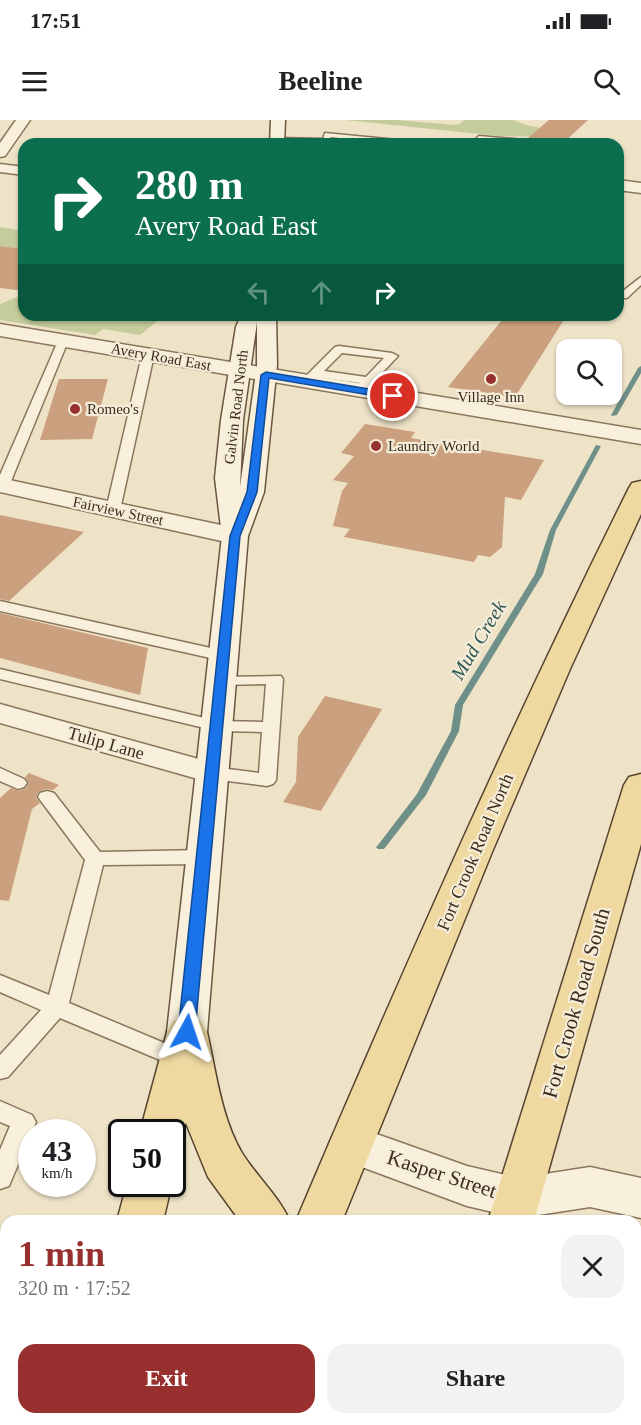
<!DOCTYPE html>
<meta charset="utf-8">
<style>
:root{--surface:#fff;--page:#f2f2f2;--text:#202124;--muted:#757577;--accent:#97302e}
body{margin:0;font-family:"Times New Roman",serif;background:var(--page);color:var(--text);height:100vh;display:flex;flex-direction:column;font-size:22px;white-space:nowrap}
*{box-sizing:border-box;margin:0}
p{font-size:20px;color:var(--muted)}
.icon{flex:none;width:33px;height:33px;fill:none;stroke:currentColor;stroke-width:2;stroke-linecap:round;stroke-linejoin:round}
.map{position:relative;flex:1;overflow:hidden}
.side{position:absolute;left:0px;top:1095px;width:642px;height:210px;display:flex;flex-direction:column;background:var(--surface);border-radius:18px 18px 0 0;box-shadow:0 2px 4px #0004}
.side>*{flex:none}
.banner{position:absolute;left:18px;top:18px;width:606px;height:183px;border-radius:18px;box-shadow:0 2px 4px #0004;background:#0b6e4f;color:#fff;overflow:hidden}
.tools{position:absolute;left:556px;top:219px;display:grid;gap:12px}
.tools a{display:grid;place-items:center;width:66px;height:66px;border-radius:12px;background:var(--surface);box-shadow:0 2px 4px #0004;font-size:30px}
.speed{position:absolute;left:18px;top:999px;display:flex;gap:12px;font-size:30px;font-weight:700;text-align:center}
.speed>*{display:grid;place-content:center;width:78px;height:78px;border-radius:50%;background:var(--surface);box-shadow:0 2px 4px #0004;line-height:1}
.speed small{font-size:15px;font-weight:400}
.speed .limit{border:3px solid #111;border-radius:9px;background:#fff;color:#111}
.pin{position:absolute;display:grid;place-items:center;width:51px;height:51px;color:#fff;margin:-26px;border:3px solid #fff;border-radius:50%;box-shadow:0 2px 6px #0007}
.me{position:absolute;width:66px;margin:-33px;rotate:5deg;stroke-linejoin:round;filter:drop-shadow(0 0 4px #0008)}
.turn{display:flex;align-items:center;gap:21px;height:126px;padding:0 18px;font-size:27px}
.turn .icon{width:78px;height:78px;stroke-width:2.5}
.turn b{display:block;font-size:42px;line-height:51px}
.lanes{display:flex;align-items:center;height:57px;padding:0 18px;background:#0003;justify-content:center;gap:30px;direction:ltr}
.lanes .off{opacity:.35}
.round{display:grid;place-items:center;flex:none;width:63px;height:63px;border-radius:18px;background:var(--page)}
.headline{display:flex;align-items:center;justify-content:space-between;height:102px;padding:0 18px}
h1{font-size:36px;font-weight:600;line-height:45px;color:var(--accent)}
.primary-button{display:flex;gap:12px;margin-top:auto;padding:12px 18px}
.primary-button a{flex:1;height:69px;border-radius:18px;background:var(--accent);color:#fff;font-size:24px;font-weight:600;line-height:69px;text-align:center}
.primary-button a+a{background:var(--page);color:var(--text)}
.status{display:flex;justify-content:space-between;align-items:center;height:42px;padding:0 30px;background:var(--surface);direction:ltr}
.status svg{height:16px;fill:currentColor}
header{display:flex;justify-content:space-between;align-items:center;height:78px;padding:0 18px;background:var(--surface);font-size:27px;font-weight:600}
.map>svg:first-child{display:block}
</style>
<div class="status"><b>17:51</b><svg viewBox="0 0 49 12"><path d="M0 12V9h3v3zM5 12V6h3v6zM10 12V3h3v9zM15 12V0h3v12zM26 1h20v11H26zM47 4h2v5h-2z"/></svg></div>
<header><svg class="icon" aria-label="menu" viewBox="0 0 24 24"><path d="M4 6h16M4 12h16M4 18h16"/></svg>Beeline<svg class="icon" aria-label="search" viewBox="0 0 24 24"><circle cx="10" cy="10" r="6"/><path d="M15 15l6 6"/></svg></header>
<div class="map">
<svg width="641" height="1305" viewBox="0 0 641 1305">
<rect width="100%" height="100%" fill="#eee3c7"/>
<g fill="#c5cc9b">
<path d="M345 0H398L454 5 460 4 464 0H513L526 5 566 13 561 17 499 16Z"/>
<path d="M0 107 24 111V129L0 126Z"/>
<path d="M24 174V195H165L140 215 103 209 95 215 0 200V184Z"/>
</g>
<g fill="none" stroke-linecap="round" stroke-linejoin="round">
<g fill="#6f9089" fill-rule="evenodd">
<path d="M641 246V253L617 295 612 296 611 295 638 248Z"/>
<path d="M596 325 601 326 556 410 543 454 463 585 459 611 426 675 384 729H378L376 727 378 725 417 674 451 611 455 585 535 454 550 410Z"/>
</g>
</g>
<g fill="#cba07e">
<path d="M549 0H588L562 24 528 18Z"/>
<path d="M0 126 24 129V171L0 168Z"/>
<path d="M506 195H567L515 277 448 267Z"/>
<path d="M59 259H108L92 319 40 320Z"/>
<path d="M365 304 415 312 411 318 544 340 521 380 505 377 502 427 490 437 478 435 474 442 344 417 350 409 333 406 342 371 348 363 333 360 354 336 341 333Z"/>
<path d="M0 395 84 412 9 481 0 479Z"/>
<path d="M0 493 148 528 140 575 0 538Z"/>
<path d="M325 576 382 589 321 691 283 682 296 662 298 617Z"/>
<path d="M29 653 59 665 53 670 46 669 38 672 36 678 40 683 32 689 9 781 0 780V678L11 668 19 671 26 668 29 663 25 657Z"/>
</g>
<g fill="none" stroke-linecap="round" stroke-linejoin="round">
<g stroke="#89765d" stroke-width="3">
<g id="service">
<path d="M325 13 397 20 401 22 392 24 331 17 330 24 277 22 273 20 277 18 323 19Z"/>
<path d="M479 16 546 22 550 24 484 20 479 24H470Z"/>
<path d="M641 157V165L627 178H619V174Z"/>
<path d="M63 218 68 221 9 366 7 369H0V355L58 221Z"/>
<path d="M339 226 392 233 398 236 364 272 360 273 354 270 360 263 318 257 310 264H302V260L335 227ZM342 233 384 238 366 257 324 251Z"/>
<path d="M148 232 154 235 120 390 113 394 106 390 142 235Z"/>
<path d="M0 481 224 531 232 536 224 541 0 491Z"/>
<path d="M0 549 217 601 263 602 266 564 221 565 213 560 215 557 281 556 283 559 276 660 273 664 267 666 212 659 206 657 203 653 206 649 212 647 259 653 262 612 217 611 0 559Z"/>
<path d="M0 648 24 659 27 663 24 667 18 669 0 661Z"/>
<path d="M47 671 54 673 100 732 204 730 211 732 214 737 211 742 204 744 103 745 69 883 188 933 191 939 188 945 180 948 172 945 60 898 8 957 0 959V935L41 890 0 872V855L49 875 85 740 38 677 40 673Z"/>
<path d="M0 981 32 995 36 1002 9 1066 0 1069V1030L10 1006 0 1002Z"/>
</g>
</g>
<g stroke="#89765d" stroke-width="3">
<g id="minor">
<path d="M16 0H30L5 36 0 37V23Z"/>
<path d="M0 44 24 47V55L0 52Z"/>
<path d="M618 60 641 63V73L618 70Z"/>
<path d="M0 358 235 408 244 411 248 416 244 421 235 424 0 372Z"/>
<path d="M0 584 224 646 229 653 224 660 212 663 0 603Z"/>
<path d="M351 1005 467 1046 519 1058 590 1047 641 1058V1098L590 1087 519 1098 467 1086 335 1037 329 1024 335 1011Z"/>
<path d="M0 1254 6 1255V1299H25L11 1305H0Z"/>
</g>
</g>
<g stroke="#89765d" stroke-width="3">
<path id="tertiary" d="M0 204 641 310V324L0 216Z"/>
</g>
<g stroke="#6b5740" stroke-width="3">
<g id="secondary">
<path d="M271 0H285L284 24H270Z"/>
<path d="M241 195H276L277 245 264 372 248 416 207 912 201 923 187 928 173 923 167 912 222 416 215 358 221 300 236 207ZM257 202V245L240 367 243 300Z"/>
</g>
</g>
<g stroke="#574431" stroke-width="3">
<g id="primary">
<path d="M641 361V394L570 549 492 732 342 1101H296C401 854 509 609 629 368L632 363Z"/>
<path d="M641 654V724L534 1101H488L624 665 629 657Z"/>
<path d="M187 896 201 901 207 912C216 952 221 997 242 1033 257 1057 278 1075 290 1101H240L208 1057 186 1003 178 1025 172 1027V1012H140L167 912 173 901Z"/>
<path d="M127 1064 172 1063 163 1101H117Z"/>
<path d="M62 1299H114L112 1305H60Z"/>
<path d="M210 1299H262L260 1305H208Z"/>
<rect x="320" y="1299" width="52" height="6"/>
<path d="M425 1299H477L476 1305H424Z"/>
</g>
</g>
<use href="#service" fill="#f8f0db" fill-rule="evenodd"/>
<use href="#minor" fill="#f8f0db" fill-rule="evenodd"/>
<use href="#tertiary" fill="#f8f0db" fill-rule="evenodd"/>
<use href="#secondary" fill="#f8f0db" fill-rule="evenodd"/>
<use href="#primary" fill="#efd9a1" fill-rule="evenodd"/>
</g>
<path fill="#1a73e8" stroke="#114b97" stroke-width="1.5" d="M266 252 393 273 397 276 393 279 269 258 257 372 240 416 195 912 193 917 187 919 181 917 178 912 230 416 247 372 261 255Z"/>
<g fill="#97302e" stroke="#f5edd7" stroke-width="2">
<circle cx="491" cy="259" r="6"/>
<circle cx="75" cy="289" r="6"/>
<circle cx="376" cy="326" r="6"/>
</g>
<g text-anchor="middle" stroke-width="4.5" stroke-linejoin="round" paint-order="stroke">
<g font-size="15" fill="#3a2d20" stroke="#f5edd7">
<text transform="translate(161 237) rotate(10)" y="5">Avery Road East</text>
<text transform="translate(236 287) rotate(-83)" y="5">Galvin Road North</text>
<text transform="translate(118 391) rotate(12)" y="5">Fairview Street</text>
</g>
<g font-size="15" fill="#3a2d20" stroke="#f5edd7" text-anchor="start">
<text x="491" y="282" text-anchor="middle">Village Inn</text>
<text x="87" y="294">Romeo's</text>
<text x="388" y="331">Laundry World</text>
</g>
<g font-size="18" fill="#3a2d20" stroke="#f5edd7">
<text transform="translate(106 623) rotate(16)" y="6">Tulip Lane</text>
<text transform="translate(475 732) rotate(-67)" y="6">Fort Crook Road North</text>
</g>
<g font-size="20" font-style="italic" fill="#305958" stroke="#f5edd7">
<text transform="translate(478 520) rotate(-59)" y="7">Mud Creek</text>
</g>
<g font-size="21" fill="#3a2d20" stroke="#f5edd7">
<text transform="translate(576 883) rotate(-74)" y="7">Fort Crook Road South</text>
<text transform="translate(442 1054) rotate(18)" y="7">Kasper Street</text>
</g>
</g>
</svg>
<div class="tools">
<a><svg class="icon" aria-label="search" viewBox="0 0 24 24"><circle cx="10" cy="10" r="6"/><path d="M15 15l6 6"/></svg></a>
</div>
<div class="speed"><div>43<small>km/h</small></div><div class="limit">50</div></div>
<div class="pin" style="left:393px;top:276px;background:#d93025"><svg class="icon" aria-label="arrive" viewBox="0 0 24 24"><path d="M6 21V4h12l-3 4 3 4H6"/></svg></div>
<svg class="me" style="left:187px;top:912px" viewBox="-20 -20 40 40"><path d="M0-17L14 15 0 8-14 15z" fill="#1a73e8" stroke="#fff" stroke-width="4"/></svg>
<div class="banner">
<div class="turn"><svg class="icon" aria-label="right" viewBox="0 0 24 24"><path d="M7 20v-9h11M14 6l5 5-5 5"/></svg><div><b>280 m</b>Avery Road East</div></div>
<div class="lanes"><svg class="icon off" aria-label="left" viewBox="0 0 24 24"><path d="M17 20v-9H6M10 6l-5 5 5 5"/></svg><svg class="icon off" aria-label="ahead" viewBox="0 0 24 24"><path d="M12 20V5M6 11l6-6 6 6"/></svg><svg class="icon" aria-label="right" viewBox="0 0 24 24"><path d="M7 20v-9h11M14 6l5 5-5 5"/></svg></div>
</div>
<section class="side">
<div class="headline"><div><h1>1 min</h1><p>320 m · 17:52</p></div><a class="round"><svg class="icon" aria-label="close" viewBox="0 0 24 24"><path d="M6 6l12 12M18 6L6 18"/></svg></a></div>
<div class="primary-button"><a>Exit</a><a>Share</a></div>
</section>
</div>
